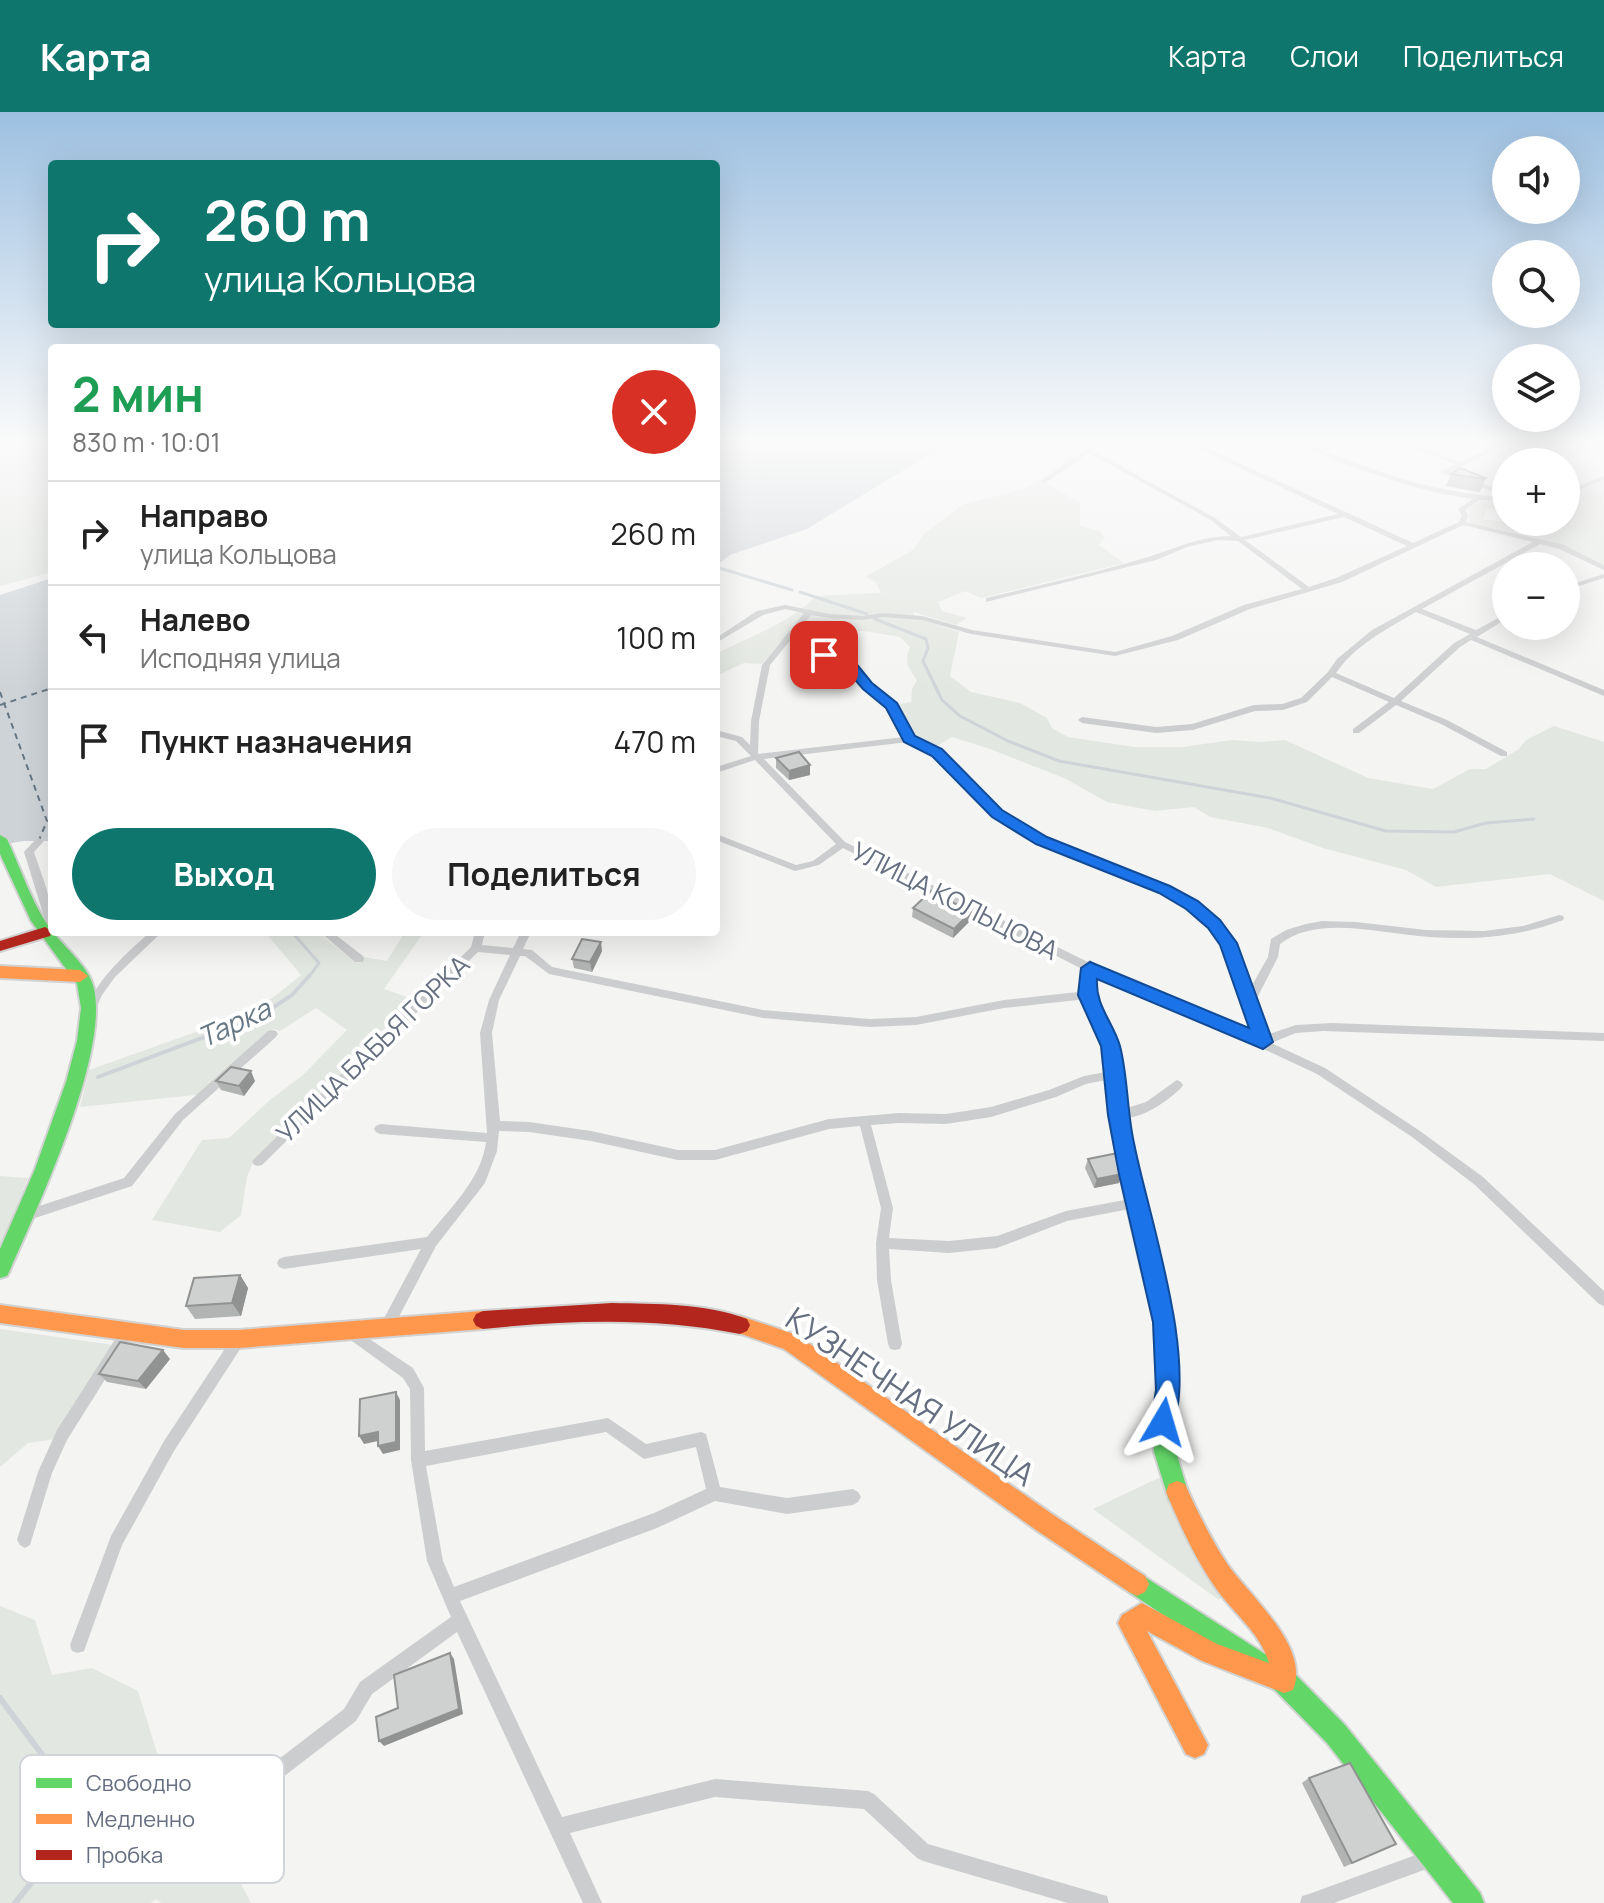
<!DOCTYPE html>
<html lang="ru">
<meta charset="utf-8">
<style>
:root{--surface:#fff;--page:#f6f6f6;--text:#222;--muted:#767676;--line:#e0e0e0;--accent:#0f766e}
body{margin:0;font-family:Manrope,sans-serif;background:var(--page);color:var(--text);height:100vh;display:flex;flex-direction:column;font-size:30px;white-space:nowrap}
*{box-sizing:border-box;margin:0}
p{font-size:26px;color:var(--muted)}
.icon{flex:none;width:44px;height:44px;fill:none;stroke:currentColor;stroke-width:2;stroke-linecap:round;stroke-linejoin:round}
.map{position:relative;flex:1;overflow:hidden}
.drawer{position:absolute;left:48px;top:232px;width:672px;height:592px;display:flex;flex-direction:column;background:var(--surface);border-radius:8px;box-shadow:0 8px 32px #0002}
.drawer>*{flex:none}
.banner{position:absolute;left:48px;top:48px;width:672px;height:168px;border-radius:8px;box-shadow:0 8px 32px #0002;background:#0f766e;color:#fff;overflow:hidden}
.fabs{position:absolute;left:1492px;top:24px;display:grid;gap:16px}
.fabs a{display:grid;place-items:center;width:88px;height:88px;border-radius:50%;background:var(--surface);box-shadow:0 8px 32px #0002;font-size:40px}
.pin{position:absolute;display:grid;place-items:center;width:68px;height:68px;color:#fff;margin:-34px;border-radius:16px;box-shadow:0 4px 12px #0006}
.me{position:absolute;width:88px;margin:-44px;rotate:7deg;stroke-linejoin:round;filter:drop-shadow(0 0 6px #0008)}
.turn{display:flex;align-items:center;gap:28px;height:168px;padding:0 24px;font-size:36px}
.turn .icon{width:104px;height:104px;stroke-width:2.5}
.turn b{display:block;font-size:56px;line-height:68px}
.round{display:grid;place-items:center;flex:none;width:84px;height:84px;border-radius:42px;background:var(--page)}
.head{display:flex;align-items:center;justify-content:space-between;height:136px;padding:0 24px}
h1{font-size:48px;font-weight:700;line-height:60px;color:#1e9e55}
.primary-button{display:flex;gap:16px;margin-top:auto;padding:16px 24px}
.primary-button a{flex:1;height:92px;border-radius:48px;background:var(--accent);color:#fff;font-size:32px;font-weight:700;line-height:92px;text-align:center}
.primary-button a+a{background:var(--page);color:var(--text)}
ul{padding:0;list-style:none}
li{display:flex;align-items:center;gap:24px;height:104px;padding:0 24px;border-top:2px solid var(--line)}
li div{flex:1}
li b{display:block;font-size:30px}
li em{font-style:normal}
header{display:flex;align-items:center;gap:48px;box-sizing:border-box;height:112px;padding:0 40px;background:var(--accent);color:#fff}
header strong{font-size:38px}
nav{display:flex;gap:44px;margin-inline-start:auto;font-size:28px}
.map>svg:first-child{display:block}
</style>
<header>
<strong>Карта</strong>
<nav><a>Карта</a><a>Слои</a><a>Поделиться</a></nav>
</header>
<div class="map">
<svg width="1604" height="1791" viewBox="0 0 1604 1791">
<rect width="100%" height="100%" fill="#f4f4f3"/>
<g fill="#e3e7e1">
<path d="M0 328H48L52 331V460L0 474Z"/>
<path d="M1050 328H1105L1093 333 1043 369 1080 391V414L1100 419 1105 426 1099 433 1124 451 981 486 965 479 938 490 942 499 967 506 956 513 913 500 914 505 959 520 950 564 971 580 1020 591 1047 606 1052 616 1068 625 1134 635H1183L1231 628 1261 630 1285 628 1368 666 1433 677 1470 657H1486L1519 637 1526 628 1554 614 1604 630V789L1550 762 1436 775 1406 758 1323 736 1268 716 1210 705 1194 695 1155 699 1107 690 1064 666 990 637 952 625 932 637 911 626 894 593 911 590 912 577 917 568C908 556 904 550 910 535L900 525 864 519H839L812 531 780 530 762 552 744 551 716 564V542C750 524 789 512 816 484L881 481 875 469 865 465 913 438 925 421 962 393 1020 378 1043 367 1074 337 1060 335Z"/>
<path d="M1604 369V452C1558 430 1520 420 1470 412L1468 397 1481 389H1506V398L1488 396 1483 407 1512 411 1566 410V383Z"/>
<path d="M265 820H318L355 850 364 845 387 849 405 820H424L384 877 419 889 254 1048 247 1065 241 1103 220 1120 152 1108 202 1028 229 1026 271 987 303 963 347 918 316 896 280 919 273 917 204 982 80 995 89 958 238 905 275 884 301 863Z"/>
<path d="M0 1064 28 1066 0 1135Z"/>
<path d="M0 1217 114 1233 55 1327 28 1331 0 1355Z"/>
<path d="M1163 1364 1226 1479 1219 1488 1093 1397Z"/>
<path d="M0 1494 35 1508 52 1563 92 1556 138 1579 165 1667 171 1703 206 1746 238 1766 251 1791H161L156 1787 151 1791H0Z"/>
</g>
<g fill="#ced3d7">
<path d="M716 328H953L807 417 730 443 716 454Z"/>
<path d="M52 466V729H23L0 733V483Z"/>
</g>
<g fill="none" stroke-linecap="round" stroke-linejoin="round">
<g stroke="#ced3d7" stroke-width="3">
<path d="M716 455 792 478"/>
<path d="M800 480 867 502"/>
<path d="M875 507 926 527 928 536 923 549 942 588 960 604 1008 629 1059 649 1270 686 1386 719 1454 720 1486 711 1534 707"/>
<path d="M292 820 319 851 309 865"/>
</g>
<path stroke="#ced3d7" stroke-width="4" d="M98 965 260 904 292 883 310 863"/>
<path stroke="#ced3d7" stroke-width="6" d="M0 1586 52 1656 74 1700 43 1756 15 1791"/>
<g stroke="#667785" stroke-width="2" stroke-dasharray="6 5" stroke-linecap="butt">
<path d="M716 335 731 328"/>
<path d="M0 580 47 709 39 728"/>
<path d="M0 593 52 576"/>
</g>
<g stroke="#d1d2d2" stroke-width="4">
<g id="fast">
<path d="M0 723 7 727C21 757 33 795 53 820 64 835 87 853 93 873 112 936 37 1097 10 1158L7 1164 0 1166V1137L35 1057 66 970 77 929 81 896 77 872 31 809 0 742Z"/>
<path d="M1090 850 1098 856 1095 883 1118 934 1127 1003 1144 1091 1174 1210 1177 1278 1174 1310 1176 1340 1188 1380 1185 1388 1177 1391 1169 1388 1154 1340 1152 1310 1157 1278 1154 1210 1126 1091 1109 1003 1102 934 1079 883 1082 856Z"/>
<path d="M1137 1460 1293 1560 1345 1613 1480 1781 1484 1791H1453L1327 1631 1275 1578 1129 1480 1125 1472 1129 1464Z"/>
</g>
</g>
<g stroke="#d1d2d2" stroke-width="4">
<g id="slow">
<path d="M0 854 80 858 88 864 80 870 0 866Z"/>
<path d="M0 1193 184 1218H239L483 1199 490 1202 493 1208 490 1214 483 1217 239 1236H184L0 1211Z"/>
<path d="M740 1204 797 1223 1052 1402 1145 1464 1149 1472 1145 1480 1137 1484 1129 1480 1036 1418 784 1237 733 1219 730 1213 733 1207Z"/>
<path d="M1177 1369 1185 1372C1197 1399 1210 1425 1226 1450 1247 1482 1311 1534 1293 1578L1284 1581 1202 1549 1147 1519 1208 1633 1204 1642 1195 1646 1186 1642 1122 1519 1118 1511 1122 1503 1142 1491 1217 1532 1269 1551C1260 1520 1233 1501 1215 1475 1195 1446 1180 1413 1166 1380L1169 1372Z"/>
</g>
</g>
<g stroke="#d1d2d2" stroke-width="4">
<g id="jam">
<path d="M45 815 52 819 50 824 0 839V829Z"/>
<path d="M612 1191C656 1192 706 1191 747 1207L750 1213 747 1219 740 1222C654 1205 570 1208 483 1217L476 1214 473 1208 476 1202 483 1199Z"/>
</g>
</g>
<g fill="#cccdce" fill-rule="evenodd">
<path d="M1106 328H1114L1093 339 1215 406 1241 425 1338 402 1181 328H1189L1413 431 1459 410 1462 403 1458 397 1473 387C1423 380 1376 364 1328 345 1315 340 1299 335 1288 328H1296L1319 337 1344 328H1352L1325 339C1385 363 1440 382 1506 385V389L1480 388 1465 398 1468 403 1466 410 1564 433 1604 453V458L1559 437 1540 432 1422 497 1476 518 1506 502V507L1477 525 1604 578V584L1471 528 1460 535 1401 589 1447 608 1507 640V644H1501L1441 612 1396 593 1359 621H1353V617L1389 590 1332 565 1307 590 1283 598 1255 599 1193 618 1156 621 1082 611 1078 608 1082 605 1156 615 1192 612 1254 593 1282 592 1301 586 1328 560 1337 547 1372 518 1533 430 1463 413 1342 470 1250 497 1178 528 1115 544 971 522 922 508 883 505 863 508 830 506 811 503 770 553 759 609 758 642 904 625 888 595 864 576 842 551 824 545 797 548 793 546 797 544 824 541 848 547 870 572 895 592 913 625 940 639 1000 700 1021 714 1137 761 1167 775 1194 791 1216 809 1232 829 1251 875 1268 845 1271 827 1286 818 1306 812 1322 809 1356 810 1426 818 1484 819 1523 814 1559 803 1563 804 1564 806 1563 808C1519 825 1476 828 1430 825 1391 823 1345 810 1308 819 1297 821 1289 826 1280 832L1278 845 1256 888 1266 923 1296 913 1332 911 1604 921V929L1323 919 1296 921 1271 931 1325 956 1420 1019 1483 1065 1604 1179V1194L1599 1192 1475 1073 1412 1025 1317 962 1172 894 1086 859 843 736 819 753 795 759 716 728V722L796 753 813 749 836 732 755 648 716 661V655L751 644 736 629 716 624V618L742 625 750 633 751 609 762 553 804 501 785 497 763 503 716 531V526L757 499 785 493 830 502 863 504 883 501 922 504 972 518 1115 540 1172 524 1244 493 1302 477 1238 429 1218 428 1187 435 1156 448 986 490V486C1040 473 1095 461 1148 445 1176 436 1201 424 1231 424L1211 408 1089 341 1045 371 1040 370 1093 333ZM1344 405 1407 434 1336 466 1309 475 1245 428ZM1416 500 1470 522 1454 531 1394 586 1336 561C1355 533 1387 517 1416 500ZM908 630 934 643 994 704 1015 718C1073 745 1163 768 1208 813 1217 822 1223 833 1228 844L1255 923 1180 888 1094 853 845 730 764 647Z"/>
<path d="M1393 328H1401L1460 350 1507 328H1514L1450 360 1506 380V384L1442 361V359L1455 352Z"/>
<path d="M1604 364V368L1566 383V379Z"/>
<path d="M1604 462V466L1566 478V474Z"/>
<path d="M39 726 44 729 34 740C41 763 59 801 49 823L45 824 40 820 45 808 24 740 36 727Z"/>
<path d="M150 820H162L115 865 102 883 96 897H88L87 894C101 863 125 843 150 820Z"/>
<path d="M320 820H332L363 844 364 847 363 850H355Z"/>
<path d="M475 820H485L482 833 513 836 521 820H531L523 837 532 838 552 855 763 898 870 907 916 905 1004 888 1087 879 1091 880 1092 883 1087 887 1004 896 916 913 870 915 763 906 549 862 525 844H520L499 888 492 921 500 1009 529 1010 591 1019 678 1038H715L829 1007 899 1001 946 1002 991 995 1049 978 1084 964 1112 959 1116 960 1118 963 1116 966 1086 972 1056 985 991 1005 946 1012 899 1011 871 1013 893 1096 889 1126 949 1129 997 1124 1066 1099 1135 1086 1139 1087 1141 1091 1139 1095 1135 1096 1067 1109 997 1136 949 1141 889 1137 891 1168 902 1232 900 1237 895 1238 890 1237 888 1232 877 1168 876 1131 881 1096 860 1014 829 1017 715 1048H678L591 1029 529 1020 499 1019 497 1039 485 1071 436 1134 391 1220 386 1222 381 1220 379 1216 381 1212 421 1137 284 1157 279 1155 277 1151 279 1147 284 1145 427 1125C450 1096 481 1068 486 1030L380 1022 376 1020 374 1017 376 1014 380 1012 487 1021 480 921 489 888 510 843 478 840 262 1053 258 1054 254 1053 252 1049 450 856 471 835Z"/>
<path d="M272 918 276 919 278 922 276 925 183 1008 132 1074 23 1110 18 1109 17 1105 18 1101 124 1066 175 1002 268 919Z"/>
<path d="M1177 968 1181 970 1183 973 1181 976C1164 992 1138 1010 1114 1006L1112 1003 1114 1000 1146 990Z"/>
<path d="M128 1213 133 1215 135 1219 133 1223 67 1328 52 1361 30 1433 25 1436 20 1433 17 1428 38 1360 57 1318 123 1215Z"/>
<path d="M350 1214 413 1256 424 1276 425 1339 608 1306 646 1332 701 1320 706 1322 720 1375 787 1386 853 1377 858 1380 861 1385 858 1390 853 1393 787 1402 715 1389 657 1416 460 1489 562 1705 715 1667 868 1679 874 1682 928 1732 1100 1782 1107 1784 1109 1791H1068L923 1749 917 1746 864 1697 715 1685 570 1721 602 1791H583L457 1520 372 1582 356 1609 274 1672 268 1675 262 1672 259 1666 262 1660 344 1597 360 1570 451 1505 427 1449 411 1348 410 1277 403 1266 345 1224 343 1220 345 1216ZM606 1320 644 1347 696 1335 706 1377 654 1401 454 1475 443 1449 426 1354Z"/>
<path d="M239 1221 244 1223 246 1227 244 1231 174 1339 122 1433 84 1539 78 1541 72 1539 70 1533 111 1424 164 1329 234 1223Z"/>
<path d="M1432 1737 1438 1740 1441 1746 1438 1752 1432 1755 1334 1791H1300L1302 1784 1309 1782Z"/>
</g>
<use href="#fast" fill="#63d668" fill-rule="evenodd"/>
<use href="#slow" fill="#ff974d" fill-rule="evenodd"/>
<use href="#jam" fill="#b3261e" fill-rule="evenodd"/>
</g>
<g fill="#b2b3b3">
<path d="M1451 362 1486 366 1481 378 1479 380 1446 374Z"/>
<path d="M776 646 810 653V663L789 668 776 656Z"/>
<path d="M913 796 970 809 953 826 912 805Z"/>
<path d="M602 839 592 860 574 856 572 847Z"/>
<path d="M216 969H255L244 984 221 978Z"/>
<path d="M1088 1047 1122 1062 1119 1071 1094 1076 1085 1056Z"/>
<path d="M240 1163 248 1176 241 1204 195 1207 186 1194Z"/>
<path d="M170 1247 146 1277 107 1270 99 1262Z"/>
<path d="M1309 1666 1388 1736 1344 1755 1302 1671Z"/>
</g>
<g fill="#919292">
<path d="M810 653V663L789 668V659Z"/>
<path d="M971 800 970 809 953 826 954 817Z"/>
<path d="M601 830 602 839 592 860 590 850Z"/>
<path d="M251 959 255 969 244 984 239 974Z"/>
<path d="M1122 1062 1119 1071 1094 1076 1097 1067Z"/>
<path d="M240 1163 248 1176 241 1204 232 1191Z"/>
<path d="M163 1238 170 1247 146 1277 138 1269Z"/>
<path d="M396 1280 400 1288V1338L383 1342 378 1334Z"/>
<path d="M378 1320 383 1328 364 1332 359 1324Z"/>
<path d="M450 1541 454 1547 463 1602 384 1634 379 1629Z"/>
</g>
<g fill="#cfd0d0" stroke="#919292" stroke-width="2">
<path d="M1460 356 1486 366 1484 367 1451 362Z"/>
<path d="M799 640 810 653 789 659 776 646Z"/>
<path d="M931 779 971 800 954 817 913 796Z"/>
<path d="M582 827 601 830 590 850 572 847Z"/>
<path d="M231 955 251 959 239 974 216 969Z"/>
<path d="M1118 1041 1122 1062 1097 1067 1088 1047Z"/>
<path d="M240 1163 232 1191 186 1194 194 1166Z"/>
<path d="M120 1230 163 1238 138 1269 99 1262Z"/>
<path d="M396 1280V1330L378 1334V1320L359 1324 360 1287Z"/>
<path d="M450 1541 459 1597 379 1629 376 1605 398 1596 394 1563Z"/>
<path d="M1350 1651 1396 1732 1352 1751 1309 1666Z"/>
</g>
<linearGradient id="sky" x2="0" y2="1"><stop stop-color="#9dc0e1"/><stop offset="0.57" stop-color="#fafafa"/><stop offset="1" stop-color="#fafafa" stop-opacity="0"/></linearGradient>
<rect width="1604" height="578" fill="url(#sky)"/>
<path fill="#1a73e8" stroke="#114b97" stroke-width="2" d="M824 539 855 550 872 571 897 591 915 624 942 637 1002 698 1047 725 1170 774 1198 789 1220 808 1237 831 1273 930 1263 937 1097 867C1095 893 1113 910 1120 934 1128 965 1127 1000 1134 1031 1148 1103 1200 1252 1171 1319L1163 1322 1154 1319 1151 1310 1156 1278 1153 1210 1119 1062 1108 1003 1101 934 1078 883 1081 856 1090 850 1249 916 1220 833 1208 816 1186 797 1159 781 1036 732 992 705 932 644 904 630 886 596 863 577 845 556 819 546 817 543Z"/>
<g text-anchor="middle" stroke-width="8" stroke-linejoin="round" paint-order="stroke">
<g font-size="26" fill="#666f81" stroke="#fff">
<text transform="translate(955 789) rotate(27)" y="9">УЛИЦА КОЛЬЦОВА</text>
<text transform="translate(373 937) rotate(-44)" y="9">УЛИЦА БАБЬЯ ГОРКА</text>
</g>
<g font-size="28" font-style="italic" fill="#667785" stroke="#fff">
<text transform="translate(234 911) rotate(-25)" y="10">Тарка</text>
</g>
<g font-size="32" fill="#666f81" stroke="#fff">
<text transform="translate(910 1285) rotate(34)" y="11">КУЗНЕЧНАЯ УЛИЦА</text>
</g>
</g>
<rect x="20" y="1643" width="264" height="128" rx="12" fill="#fff" stroke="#d1d4d9" stroke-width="2"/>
<rect x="36" y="1666" width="36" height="10" fill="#63d668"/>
<rect x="36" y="1702" width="36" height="10" fill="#ff974d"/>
<rect x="36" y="1738" width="36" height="10" fill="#b3261e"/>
<g font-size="22" fill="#666f81">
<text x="86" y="1679">Свободно</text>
<text x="86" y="1715">Медленно</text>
<text x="86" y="1751">Пробка</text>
</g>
</svg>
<div class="fabs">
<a><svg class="icon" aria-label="sound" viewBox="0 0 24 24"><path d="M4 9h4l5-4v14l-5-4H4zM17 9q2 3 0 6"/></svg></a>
<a><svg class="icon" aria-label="search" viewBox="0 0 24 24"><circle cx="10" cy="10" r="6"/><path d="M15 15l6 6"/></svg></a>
<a><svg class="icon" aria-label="layers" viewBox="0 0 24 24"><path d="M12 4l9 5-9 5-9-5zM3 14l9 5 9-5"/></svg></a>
<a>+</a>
<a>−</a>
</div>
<div class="pin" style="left:824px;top:543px;background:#d93025"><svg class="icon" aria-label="arrive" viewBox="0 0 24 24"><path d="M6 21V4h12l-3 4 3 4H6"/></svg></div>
<svg class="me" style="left:1163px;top:1310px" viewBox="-20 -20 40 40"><path d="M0-17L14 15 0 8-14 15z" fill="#1a73e8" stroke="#fff" stroke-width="4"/></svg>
<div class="banner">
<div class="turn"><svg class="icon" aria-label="right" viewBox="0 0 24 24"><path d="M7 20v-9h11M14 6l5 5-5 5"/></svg><div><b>260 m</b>улица Кольцова</div></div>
</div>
<section class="drawer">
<div class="head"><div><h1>2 мин</h1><p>830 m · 10:01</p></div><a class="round" style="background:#d93025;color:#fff"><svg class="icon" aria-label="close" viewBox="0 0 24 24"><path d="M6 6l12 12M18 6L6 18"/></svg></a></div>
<ul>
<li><svg class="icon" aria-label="right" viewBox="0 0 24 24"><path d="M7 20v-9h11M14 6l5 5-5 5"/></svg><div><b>Направо</b><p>улица Кольцова</p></div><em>260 m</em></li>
<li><svg class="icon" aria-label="left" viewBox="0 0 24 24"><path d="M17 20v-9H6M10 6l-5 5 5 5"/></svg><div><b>Налево</b><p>Исподняя улица</p></div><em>100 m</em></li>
<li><svg class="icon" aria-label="arrive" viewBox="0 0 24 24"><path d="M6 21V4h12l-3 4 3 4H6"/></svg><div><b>Пункт назначения</b></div><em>470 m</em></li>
</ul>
<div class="primary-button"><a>Выход</a><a>Поделиться</a></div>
</section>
</div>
